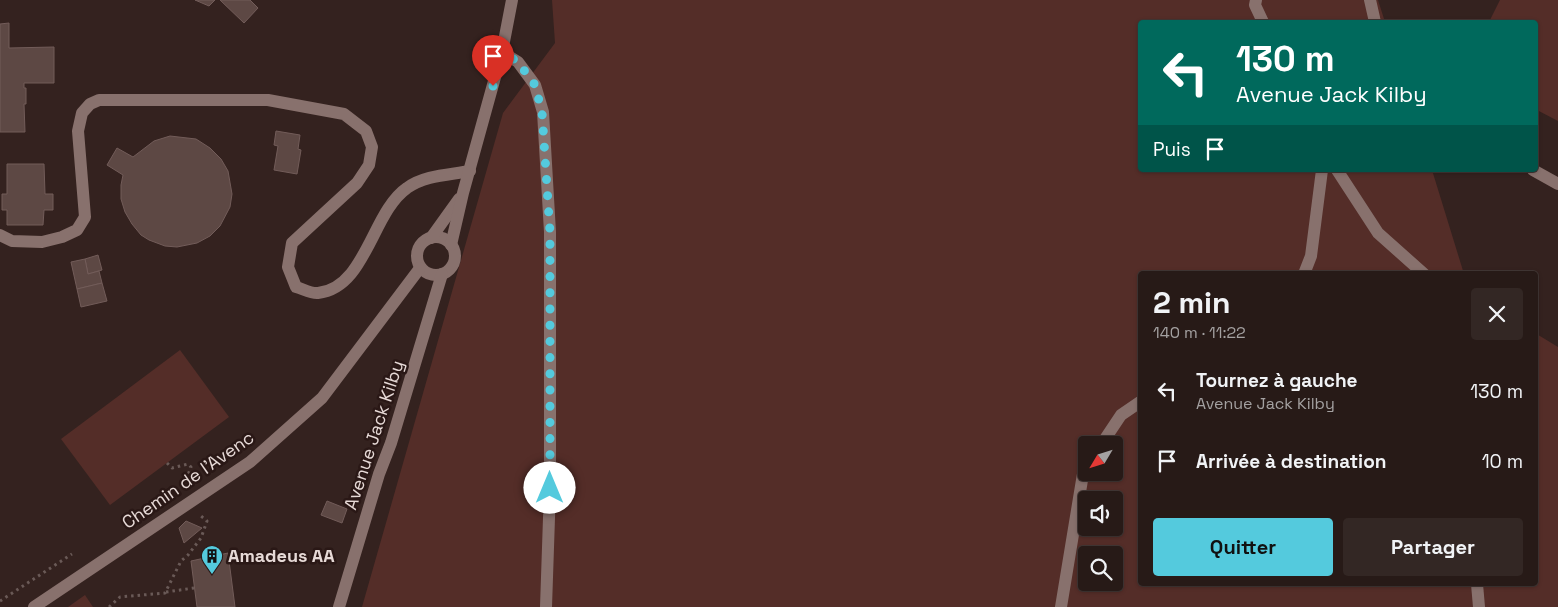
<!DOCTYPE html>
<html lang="fr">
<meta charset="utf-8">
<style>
:root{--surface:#271a17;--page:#332724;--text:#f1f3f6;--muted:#a4a1a1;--line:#433836;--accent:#54cadd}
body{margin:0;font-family:"Space Grotesk",sans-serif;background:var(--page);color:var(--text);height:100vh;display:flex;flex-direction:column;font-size:19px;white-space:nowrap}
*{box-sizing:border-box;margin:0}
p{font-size:16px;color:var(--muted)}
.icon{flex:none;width:28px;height:28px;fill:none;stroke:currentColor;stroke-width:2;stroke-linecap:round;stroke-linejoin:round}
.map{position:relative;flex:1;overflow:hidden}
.side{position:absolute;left:1138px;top:271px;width:400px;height:315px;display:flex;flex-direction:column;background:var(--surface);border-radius:5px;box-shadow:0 1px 4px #0004,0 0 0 1px var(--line)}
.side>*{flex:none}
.banner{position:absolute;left:1138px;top:20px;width:400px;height:152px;border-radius:5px;box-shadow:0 1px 4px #0004,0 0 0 1px var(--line);background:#00695c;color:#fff;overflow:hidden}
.needle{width:32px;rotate:232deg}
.controls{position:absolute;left:1078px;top:436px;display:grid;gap:10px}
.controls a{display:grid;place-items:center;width:45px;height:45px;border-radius:5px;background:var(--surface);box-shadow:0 1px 4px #0004,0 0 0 1px var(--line);font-size:25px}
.pin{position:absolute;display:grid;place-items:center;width:42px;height:42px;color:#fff;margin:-51px -21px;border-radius:50% 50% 50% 0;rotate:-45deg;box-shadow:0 0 5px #0007}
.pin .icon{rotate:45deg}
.me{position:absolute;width:55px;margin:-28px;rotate:0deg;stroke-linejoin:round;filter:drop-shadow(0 0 4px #0008)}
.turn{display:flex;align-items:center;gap:18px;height:105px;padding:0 15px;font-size:22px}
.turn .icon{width:65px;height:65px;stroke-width:2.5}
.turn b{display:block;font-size:35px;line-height:42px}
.then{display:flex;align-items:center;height:48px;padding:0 15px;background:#0003;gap:10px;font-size:19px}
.round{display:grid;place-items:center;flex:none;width:52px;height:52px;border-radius:5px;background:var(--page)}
.summary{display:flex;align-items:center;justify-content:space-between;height:85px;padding:0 15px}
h1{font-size:30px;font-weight:600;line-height:38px}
.action{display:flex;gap:10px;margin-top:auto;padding:10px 15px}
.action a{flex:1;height:58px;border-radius:5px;background:var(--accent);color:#111;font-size:20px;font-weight:600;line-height:58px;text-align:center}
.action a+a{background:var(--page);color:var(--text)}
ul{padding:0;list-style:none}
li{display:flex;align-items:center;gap:15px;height:70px;padding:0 15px}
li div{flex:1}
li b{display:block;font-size:19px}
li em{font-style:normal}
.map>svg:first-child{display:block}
</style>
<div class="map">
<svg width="1558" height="607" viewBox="0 0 1558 607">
<rect width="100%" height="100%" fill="#34221f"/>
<g fill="#542d28" fill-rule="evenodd">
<path d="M552 0H1378L1385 22H1140V170H1432L1464 274H1140V584H1535V333L1558 347V607H362L503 113 555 43ZM1086 445H1114V472H1086ZM1086 500H1114V528H1086ZM1086 555H1114V582H1086Z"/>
<path d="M1500 0H1558V121L1535 109V22H1489Z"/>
<path d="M180 350 229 417 110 505 61 439Z"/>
<path d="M85 595 93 607H68Z"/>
</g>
<g fill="#5d4844" stroke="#725c59">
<path d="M195 0H215L209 6Z"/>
<path d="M220 0H250L258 8 244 23Z"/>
<path d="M9 23V48L54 47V83H24V88H26V104H24L25 132H0V24Z"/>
<path d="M276 131 300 135 298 149 301 150 297 174 274 170 278 146 274 145Z"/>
<path d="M170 136 196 139 210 148 221 159 228 171 232 194 230 207 220 226 210 236 197 243 177 247 165 246 149 240 141 235 132 224 125 212 121 199V185L123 175 107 165 117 148 133 157 154 141Z"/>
<path d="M7 164H44L45 194H53V210H44L43 225H7V210H2V194H7Z"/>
<path d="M98 255 102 270 88 274 85 259Z"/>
<path d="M85 259 88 274 99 271 102 283 77 289 71 262Z"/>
<path d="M102 283 107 301 81 307 77 289Z"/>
<path d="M327 501 347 509 342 523 321 515Z"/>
<path d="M186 521 202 528 184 543 179 528Z"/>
<path d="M228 553 235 607H197L191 561Z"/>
</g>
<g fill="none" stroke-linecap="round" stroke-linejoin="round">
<g stroke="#6a5a57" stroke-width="3" stroke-dasharray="2.5 4" stroke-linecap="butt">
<path d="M167 463 172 468 188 464 191 467 185 483"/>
<path d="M166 592 194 588"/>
<path d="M0 601 72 554"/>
<path d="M109 607 120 597 165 593 181 561 188 555 201 538 207 521 201 516"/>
</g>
<g stroke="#88716d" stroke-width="12">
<path d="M1256 0 1255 5 1263 22"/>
<path d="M1370 0 1375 22"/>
<path d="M502 52 518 62 535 85 543 112 550 232V488L546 607"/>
<path d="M1337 170 1378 233 1424 274"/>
<path d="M1533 170 1558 184"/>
<path d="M0 235 12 241 42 242 62 237 77 230 85 217 78 131 82 113 90 104 99 100H268L344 114 366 131 372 147 369 165 357 183 292 243 288 267 296 287C303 289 312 294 318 293 366 288 372 212 407 188 425 175 449 175 470 171"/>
<circle cx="436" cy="256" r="19"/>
<path d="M431 238 459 199"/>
<path d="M451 245 463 193 502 52 512 0"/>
<path d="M1304 274 1311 256 1322 170"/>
<path d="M1101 445 1121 415 1140 402"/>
<path d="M1477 584 1479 607"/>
<path d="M34 607 250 462 322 398 420 268"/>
<path d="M339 607 379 474 391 443 442 274"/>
<path d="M1061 607 1083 474 1086 468"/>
</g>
</g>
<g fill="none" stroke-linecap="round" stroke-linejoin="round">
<path stroke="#54cadd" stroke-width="9" stroke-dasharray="0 16.2" d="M493 86 502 52 518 62 535 85 542 112 550 232V488"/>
</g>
<defs>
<g id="building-pin" transform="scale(1.125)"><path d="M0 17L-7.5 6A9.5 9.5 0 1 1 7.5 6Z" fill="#54cadd" stroke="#2a1816"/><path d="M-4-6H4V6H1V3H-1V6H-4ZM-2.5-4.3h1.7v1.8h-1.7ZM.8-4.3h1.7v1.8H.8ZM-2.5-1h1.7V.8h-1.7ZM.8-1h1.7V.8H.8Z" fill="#111"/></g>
</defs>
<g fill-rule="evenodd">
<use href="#building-pin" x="212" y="556"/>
</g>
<g text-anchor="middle" stroke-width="5" stroke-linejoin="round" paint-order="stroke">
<g font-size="18" fill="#e7dad7" stroke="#2a1816">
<text transform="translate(374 435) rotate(-72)" y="6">Avenue Jack Kilby</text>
<text transform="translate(188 480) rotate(-35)" y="6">Chemin de l'Avenc</text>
</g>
<g font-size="18" font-weight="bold" fill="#e7dad7" stroke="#2a1816" text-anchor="start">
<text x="228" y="562">Amadeus AA</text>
</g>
</g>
</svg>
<div class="controls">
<a><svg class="needle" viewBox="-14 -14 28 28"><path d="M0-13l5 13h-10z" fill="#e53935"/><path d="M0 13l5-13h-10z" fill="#a4a1a1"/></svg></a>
<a><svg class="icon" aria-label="sound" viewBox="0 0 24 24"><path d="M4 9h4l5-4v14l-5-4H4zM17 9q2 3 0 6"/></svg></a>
<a><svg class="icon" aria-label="search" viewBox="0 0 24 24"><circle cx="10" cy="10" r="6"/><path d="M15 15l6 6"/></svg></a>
</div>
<div class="pin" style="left:493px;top:86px;background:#d93025"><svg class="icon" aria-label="arrive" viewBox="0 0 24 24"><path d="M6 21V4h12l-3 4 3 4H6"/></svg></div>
<svg class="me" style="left:550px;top:488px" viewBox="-20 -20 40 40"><circle r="19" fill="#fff"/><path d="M0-13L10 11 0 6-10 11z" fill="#54cadd"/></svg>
<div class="banner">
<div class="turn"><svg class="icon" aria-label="left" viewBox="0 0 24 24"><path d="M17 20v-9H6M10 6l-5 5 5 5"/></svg><div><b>130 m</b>Avenue Jack Kilby</div></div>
<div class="then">Puis<svg class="icon" aria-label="arrive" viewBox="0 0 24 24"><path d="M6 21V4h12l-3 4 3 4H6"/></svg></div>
</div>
<section class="side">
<div class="summary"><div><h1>2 min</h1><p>140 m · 11:22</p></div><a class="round"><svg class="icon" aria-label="close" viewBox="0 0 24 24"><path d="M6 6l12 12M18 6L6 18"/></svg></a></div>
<ul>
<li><svg class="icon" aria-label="left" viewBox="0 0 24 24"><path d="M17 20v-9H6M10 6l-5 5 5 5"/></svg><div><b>Tournez à gauche</b><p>Avenue Jack Kilby</p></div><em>130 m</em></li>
<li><svg class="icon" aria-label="arrive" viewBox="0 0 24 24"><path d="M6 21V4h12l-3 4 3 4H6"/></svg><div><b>Arrivée à destination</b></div><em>10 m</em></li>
</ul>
<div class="action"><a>Quitter</a><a>Partager</a></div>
</section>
</div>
